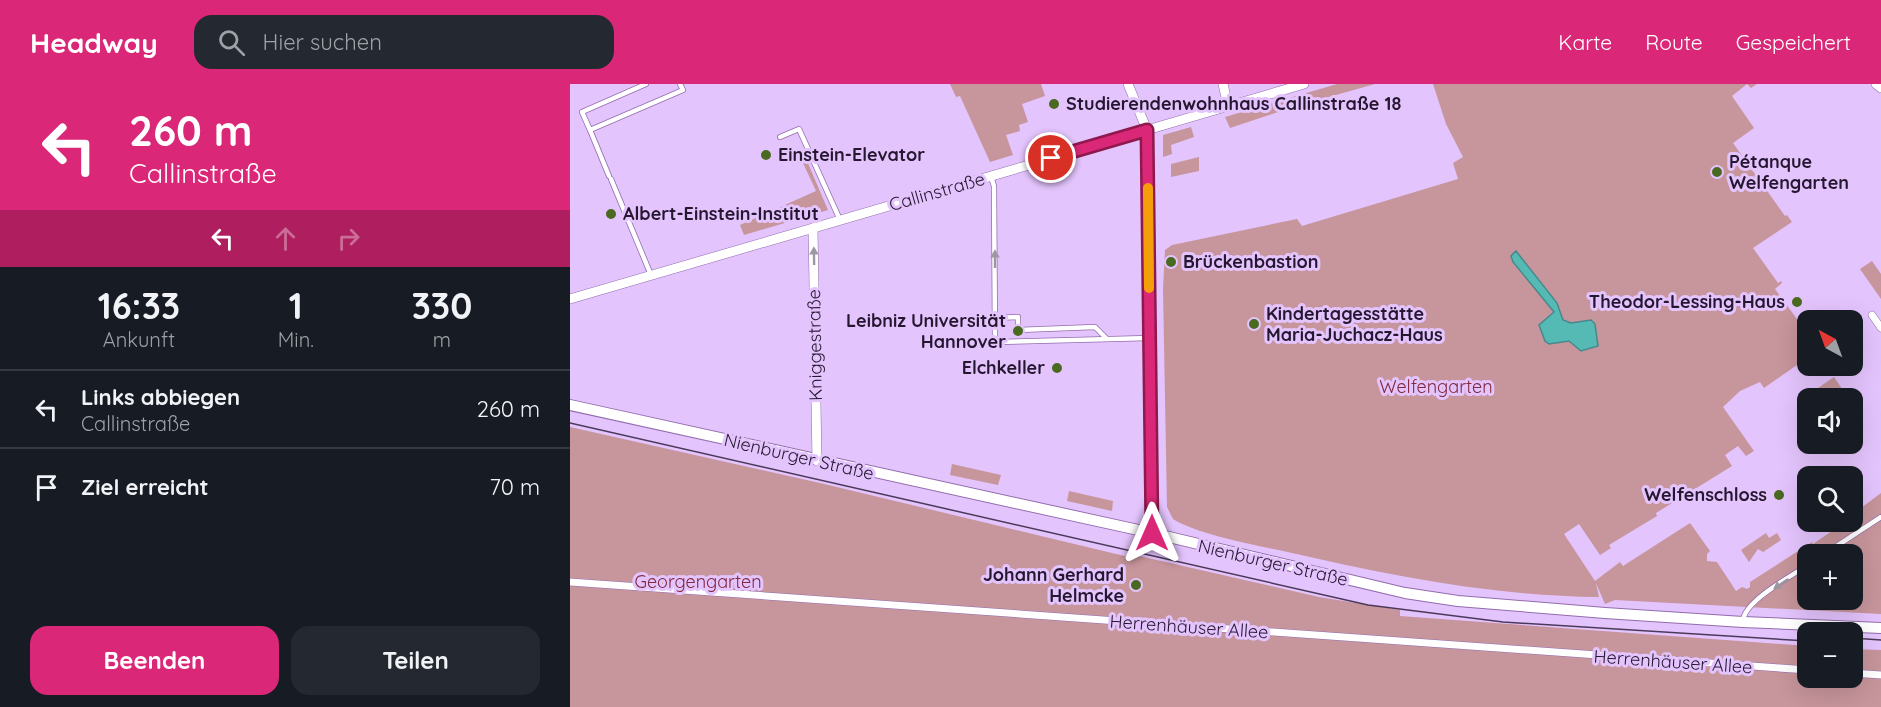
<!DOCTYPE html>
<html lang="de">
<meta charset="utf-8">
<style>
:root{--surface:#171b24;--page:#242831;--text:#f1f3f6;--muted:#9ea1a6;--line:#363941;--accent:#db2777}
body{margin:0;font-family:Quicksand,sans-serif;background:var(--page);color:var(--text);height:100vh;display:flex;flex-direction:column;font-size:22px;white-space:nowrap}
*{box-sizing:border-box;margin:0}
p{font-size:20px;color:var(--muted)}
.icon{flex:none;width:33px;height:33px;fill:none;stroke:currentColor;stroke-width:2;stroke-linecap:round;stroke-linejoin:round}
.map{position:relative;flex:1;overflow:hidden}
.drawer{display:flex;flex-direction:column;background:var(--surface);width:570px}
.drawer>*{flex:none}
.banner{background:#db2777;color:#fff;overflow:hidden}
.needle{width:39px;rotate:319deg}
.buttons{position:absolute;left:1227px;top:226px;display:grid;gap:12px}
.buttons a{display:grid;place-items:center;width:66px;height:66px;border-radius:12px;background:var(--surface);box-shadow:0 6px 24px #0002;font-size:30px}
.pin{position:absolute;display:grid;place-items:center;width:51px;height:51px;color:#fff;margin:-26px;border:3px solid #fff;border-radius:50%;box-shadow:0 2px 6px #0007}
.me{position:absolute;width:66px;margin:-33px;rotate:0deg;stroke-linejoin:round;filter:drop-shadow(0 0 4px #0008)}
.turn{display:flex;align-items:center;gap:21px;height:126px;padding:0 30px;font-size:27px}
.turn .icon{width:78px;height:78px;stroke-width:2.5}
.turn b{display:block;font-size:42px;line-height:51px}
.lanes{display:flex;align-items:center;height:57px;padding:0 30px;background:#0003;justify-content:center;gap:30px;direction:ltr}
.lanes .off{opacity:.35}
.eta{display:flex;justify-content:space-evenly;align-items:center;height:102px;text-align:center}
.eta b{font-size:36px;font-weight:800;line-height:42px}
.cta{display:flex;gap:12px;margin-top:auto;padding:12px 30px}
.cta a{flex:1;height:69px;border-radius:18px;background:var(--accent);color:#fff;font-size:24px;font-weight:800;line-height:69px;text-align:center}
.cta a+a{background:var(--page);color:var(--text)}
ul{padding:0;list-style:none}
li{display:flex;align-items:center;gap:18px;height:78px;padding:0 30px;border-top:2px solid var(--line)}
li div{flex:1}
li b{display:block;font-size:22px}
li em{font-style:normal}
header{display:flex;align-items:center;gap:36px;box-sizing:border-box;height:84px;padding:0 30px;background:var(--accent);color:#fff}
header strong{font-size:28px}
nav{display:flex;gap:33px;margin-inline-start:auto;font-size:21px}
.search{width:420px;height:54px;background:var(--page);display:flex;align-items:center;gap:15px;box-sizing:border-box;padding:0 21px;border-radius:18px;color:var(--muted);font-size:22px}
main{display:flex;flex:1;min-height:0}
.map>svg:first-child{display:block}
</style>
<header>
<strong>Headway</strong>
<div class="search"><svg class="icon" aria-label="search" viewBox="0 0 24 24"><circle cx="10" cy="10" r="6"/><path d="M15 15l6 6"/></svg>Hier suchen</div>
<nav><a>Karte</a><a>Route</a><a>Gespeichert</a></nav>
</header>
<main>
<section class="drawer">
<div class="banner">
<div class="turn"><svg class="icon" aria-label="left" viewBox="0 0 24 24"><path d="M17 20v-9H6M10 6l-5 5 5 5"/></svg><div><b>260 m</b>Callinstraße</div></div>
<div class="lanes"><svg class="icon" aria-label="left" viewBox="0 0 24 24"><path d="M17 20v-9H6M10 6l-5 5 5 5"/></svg><svg class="icon off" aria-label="ahead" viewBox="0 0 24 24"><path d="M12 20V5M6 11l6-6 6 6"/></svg><svg class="icon off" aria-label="right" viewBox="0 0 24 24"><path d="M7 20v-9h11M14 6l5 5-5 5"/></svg></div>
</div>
<div class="eta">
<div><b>16:33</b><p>Ankunft</p></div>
<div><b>1</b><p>Min.</p></div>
<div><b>330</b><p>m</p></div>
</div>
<ul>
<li><svg class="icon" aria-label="left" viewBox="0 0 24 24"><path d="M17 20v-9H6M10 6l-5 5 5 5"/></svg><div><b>Links abbiegen</b><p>Callinstraße</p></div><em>260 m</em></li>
<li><svg class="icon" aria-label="arrive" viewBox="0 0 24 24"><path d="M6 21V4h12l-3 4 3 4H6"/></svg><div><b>Ziel erreicht</b></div><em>70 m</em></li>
</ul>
<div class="cta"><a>Beenden</a><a>Teilen</a></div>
</section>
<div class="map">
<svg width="1311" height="623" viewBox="0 0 1311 623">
<rect width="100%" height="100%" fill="#e4c4fd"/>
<g fill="#c7959c" fill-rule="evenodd">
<path d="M380 0H471L475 12 452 20 458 38 449 41 450 47 436 51 443 71 420 78 390 12 386 13Z"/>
<path d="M767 0H805L723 23 660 44 655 33Z"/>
<path d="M863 0H1187L1181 4 1177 0 1162 12 1184 44 1163 59 1215 132 1217 131 1222 138 1183 164 1208 199 1211 197 1212 199 1205 205 1235 246 1237 244V274L1194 304 1190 298 1170 307 1153 323 1184 367 1176 372 1168 362 1155 371 1162 382 1086 429 1087 432 1039 461 1041 464 1030 471 1009 440 994 450 1025 497 1050 478 1053 482 1120 439 1140 467 1137 470V477L1147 478 1166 507 1172 503 1177 505 1180 503V498L1242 458 1243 460 1275 438H1282L1283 430 1311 409V530L1045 516 1035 520 1026 499 1029 513C921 512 818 491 713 467 685 461 626 450 603 435L597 423 593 205 595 166 602 161 727 135 732 142 888 95 883 79 893 73 876 40ZM1238 471H1282V516H1238Z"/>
<path d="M621 43 624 53 601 61 602 70 593 73V51Z"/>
<path d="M629 73V87L601 93V80Z"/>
<path d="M237 77 258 126 174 151 170 141 246 107 233 79Z"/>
<path d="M1302 177 1311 190V215L1290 185Z"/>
<path d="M1264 293 1277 312 1273 315H1251L1245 306Z"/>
<path d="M0 343 250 399 563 474 565 471 749 513 830 526V532L1237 562 1238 594H1282L1283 565 1311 566V623H0Z"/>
<path d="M382 380 431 391 428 401 380 391Z"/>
<path d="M499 407 543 417 542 427 497 417Z"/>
<path d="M1196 449 1199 454 1207 449 1211 456 1193 468 1188 465 1179 478 1171 466Z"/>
</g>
<path fill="#55b9b4" stroke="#47888d" stroke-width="1.5" d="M946 167 987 219 993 236 1001 239 1021 236 1025 240 1028 262 1011 267 999 257 979 260 975 257 969 241 984 228 943 178 941 172Z"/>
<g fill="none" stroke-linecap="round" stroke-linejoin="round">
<g stroke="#926cad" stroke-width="6">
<g id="service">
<path d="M76 0 12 28 20 46 113 6 110 0"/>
<path d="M20 46 39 92"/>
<path d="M210 53 229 45 270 136"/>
<path d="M459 81 577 46"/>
<path d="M421 93 424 102 425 258 580 254"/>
<path d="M41 95 81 191"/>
<path d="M425 234 448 233V246L525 243 536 254"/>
<path d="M1253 471 1311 433"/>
<path d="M1173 536C1176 516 1220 493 1238 481"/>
</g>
</g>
<g stroke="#926cad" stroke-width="8">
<g id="pedestrian">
<path d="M1302 231 1311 244"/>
<path d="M0 498 1238 586"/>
<path d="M1282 589 1311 591"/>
</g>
</g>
<g stroke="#926cad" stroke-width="10">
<g id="minor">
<path d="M558 0 577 46 578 57 582 449"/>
<path d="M653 0 658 22"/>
<path d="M1306 0 1311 4"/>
<path d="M577 46 734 0"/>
<path d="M243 144 247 377"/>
<path d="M0 215 459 81"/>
</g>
</g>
<g stroke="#926cad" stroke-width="12">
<path id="tertiary" d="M0 321 582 449 835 509 888 517 1035 529 1173 538 1311 544"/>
</g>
<use href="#service" stroke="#fff" stroke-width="4.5"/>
<use href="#pedestrian" stroke="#fff" stroke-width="7"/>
<use href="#minor" stroke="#fff" stroke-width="9"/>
<use href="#tertiary" stroke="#fff" stroke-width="10"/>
<g stroke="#4b3959" stroke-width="1.5">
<path d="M0 339 798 521 933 538 1238 557"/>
<path d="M1282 554 1311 556"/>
</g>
</g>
<defs><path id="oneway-solid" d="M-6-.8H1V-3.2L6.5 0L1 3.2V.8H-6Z" transform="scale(1.5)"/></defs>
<g fill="#9d97a2">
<use href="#oneway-solid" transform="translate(244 172) rotate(-91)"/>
<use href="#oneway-solid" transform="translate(425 175) rotate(-90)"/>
<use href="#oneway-solid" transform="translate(1211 500) rotate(146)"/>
</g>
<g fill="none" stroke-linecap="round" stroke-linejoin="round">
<g stroke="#8e194d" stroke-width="15">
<path id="route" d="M481 74 577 46 582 449"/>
</g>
<use href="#route" stroke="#db2777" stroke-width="10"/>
<path stroke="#f59e0b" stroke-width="10" d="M578 104 579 204"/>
</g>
<g fill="#496a20" stroke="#e4c4fd" stroke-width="2">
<circle cx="484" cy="20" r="6"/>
<circle cx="196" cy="71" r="6"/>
<circle cx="1147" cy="88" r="6"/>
<circle cx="41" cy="130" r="6"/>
<circle cx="601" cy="178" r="6"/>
<circle cx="1227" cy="218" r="6"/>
<circle cx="684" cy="240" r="6"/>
<circle cx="448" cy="247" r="6"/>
<circle cx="487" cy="284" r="6"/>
<circle cx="1209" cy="411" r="6"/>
<circle cx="566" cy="501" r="6"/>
</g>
<g text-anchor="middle" stroke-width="6" stroke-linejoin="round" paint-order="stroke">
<g font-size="18" font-weight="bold" fill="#261731" stroke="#e4c4fd" text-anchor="start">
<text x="496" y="26">Studierendenwohnhaus Callinstraße 18</text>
<text x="208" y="77">Einstein-Elevator</text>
<text x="1159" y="84">Pétanque<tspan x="1159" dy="21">Welfengarten</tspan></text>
<text x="53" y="136">Albert-Einstein-Institut</text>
<text x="613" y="184">Brückenbastion</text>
<text x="1215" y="224" text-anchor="end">Theodor-Lessing-Haus</text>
<text x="696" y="236">Kindertagesstätte<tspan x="696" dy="21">Maria-Juchacz-Haus</tspan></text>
<text x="436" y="243" text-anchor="end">Leibniz Universität<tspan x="436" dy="21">Hannover</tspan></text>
<text x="475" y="290" text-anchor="end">Elchkeller</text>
<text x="1197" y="417" text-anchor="end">Welfenschloss</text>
<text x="554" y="497" text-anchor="end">Johann Gerhard<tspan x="554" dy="21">Helmcke</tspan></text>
</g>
<g font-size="18" fill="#261731" stroke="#e4c4fd">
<text transform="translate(367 108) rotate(-16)" y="6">Callinstraße</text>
<text transform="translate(245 261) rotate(-91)" y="6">Kniggestraße</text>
<text transform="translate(229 373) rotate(13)" y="6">Nienburger Straße</text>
<text transform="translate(703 479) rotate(13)" y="6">Nienburger Straße</text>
<text transform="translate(619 543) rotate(4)" y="6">Herrenhäuser Allee</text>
<text transform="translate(1103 578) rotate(4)" y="6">Herrenhäuser Allee</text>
</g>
<g font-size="18" fill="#82283d" stroke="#e4c4fd">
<text x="866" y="309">Welfengarten</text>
<text x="128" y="504">Georgengarten</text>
</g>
</g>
</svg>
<div class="buttons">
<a><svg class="needle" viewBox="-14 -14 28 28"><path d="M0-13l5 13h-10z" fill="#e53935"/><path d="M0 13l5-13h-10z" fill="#9ea1a6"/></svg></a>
<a><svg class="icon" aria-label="sound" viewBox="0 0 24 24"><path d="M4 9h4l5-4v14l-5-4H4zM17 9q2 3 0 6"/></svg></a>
<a><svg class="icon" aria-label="search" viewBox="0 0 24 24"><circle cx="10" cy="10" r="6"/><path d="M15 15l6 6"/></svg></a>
<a>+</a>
<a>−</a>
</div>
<div class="pin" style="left:481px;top:74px;background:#d93025"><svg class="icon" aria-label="arrive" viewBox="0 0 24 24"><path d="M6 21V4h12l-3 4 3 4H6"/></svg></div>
<svg class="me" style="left:582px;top:449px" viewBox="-20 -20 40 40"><path d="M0-17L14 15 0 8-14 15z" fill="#db2777" stroke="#fff" stroke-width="4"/></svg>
</div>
</main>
